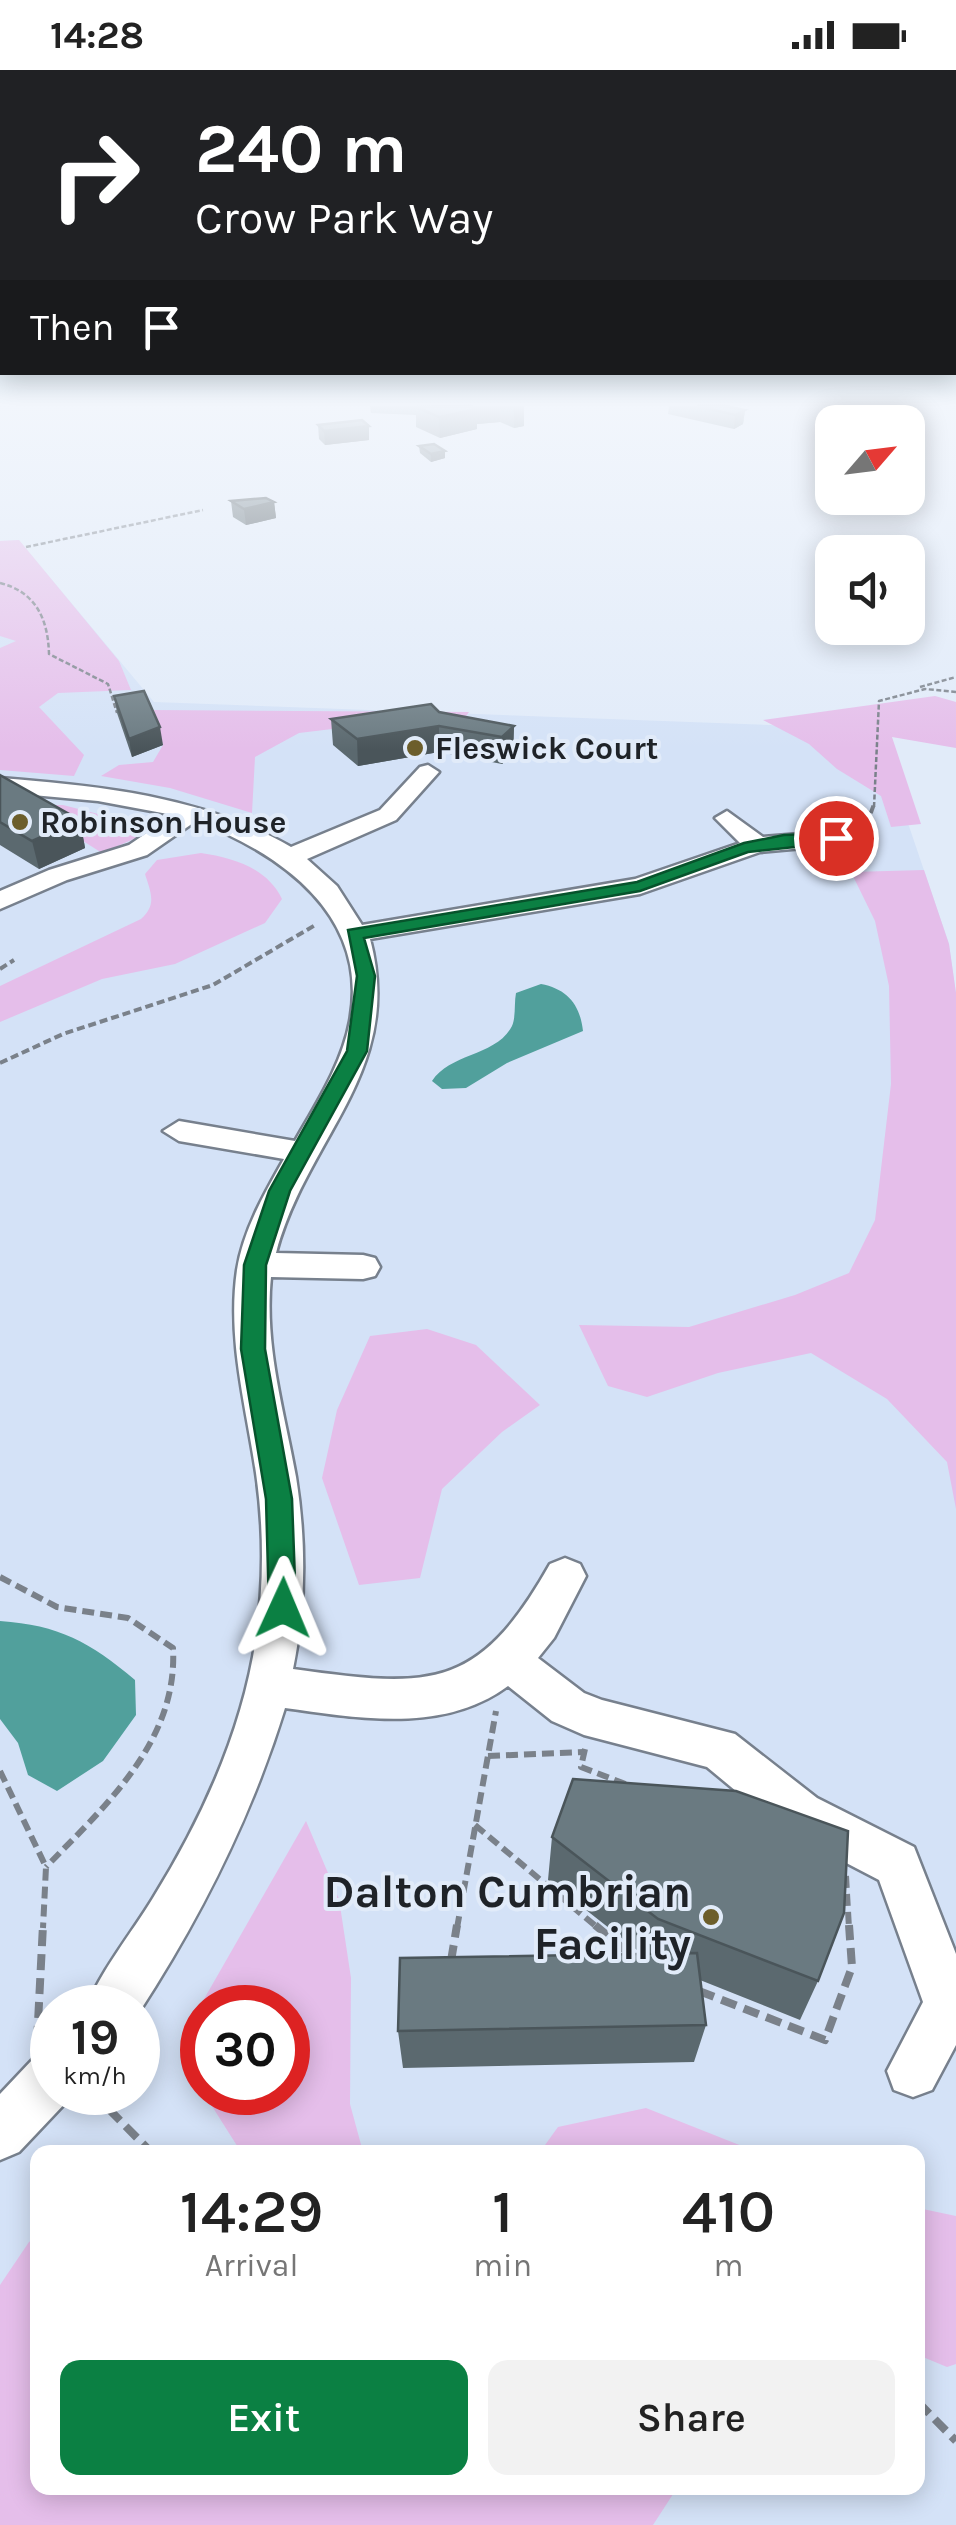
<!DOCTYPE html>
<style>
:root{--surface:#fff;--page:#f2f2f2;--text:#222;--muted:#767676;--accent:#0b8043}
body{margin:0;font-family:Karla,sans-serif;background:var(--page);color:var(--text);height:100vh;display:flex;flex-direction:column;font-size:38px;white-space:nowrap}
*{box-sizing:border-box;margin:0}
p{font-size:32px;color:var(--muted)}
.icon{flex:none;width:55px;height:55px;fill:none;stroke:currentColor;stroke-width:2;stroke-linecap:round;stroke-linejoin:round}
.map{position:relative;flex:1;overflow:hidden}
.drawer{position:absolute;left:30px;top:2075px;width:895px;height:350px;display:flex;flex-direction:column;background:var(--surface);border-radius:20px;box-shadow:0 5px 25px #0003}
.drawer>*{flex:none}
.guide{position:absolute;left:0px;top:0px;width:958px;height:305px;box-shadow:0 5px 25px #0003;background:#202124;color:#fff;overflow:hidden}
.needle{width:65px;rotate:62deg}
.tools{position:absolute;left:815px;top:335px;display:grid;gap:20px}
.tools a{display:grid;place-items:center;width:110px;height:110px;border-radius:20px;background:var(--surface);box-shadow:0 5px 25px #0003;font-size:50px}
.speed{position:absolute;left:30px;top:1915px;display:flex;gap:20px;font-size:50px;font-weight:700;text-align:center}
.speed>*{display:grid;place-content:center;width:130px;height:130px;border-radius:50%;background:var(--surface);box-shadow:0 5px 25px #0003;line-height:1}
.speed small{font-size:25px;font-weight:400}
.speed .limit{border:15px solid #d22;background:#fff;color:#111}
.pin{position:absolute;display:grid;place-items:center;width:85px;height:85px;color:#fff;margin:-42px;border:5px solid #fff;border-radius:50%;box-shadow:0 2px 10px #0007}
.me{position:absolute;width:110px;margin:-55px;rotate:1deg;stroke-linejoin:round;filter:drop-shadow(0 0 8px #0008)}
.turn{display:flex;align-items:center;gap:35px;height:210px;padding:0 30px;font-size:45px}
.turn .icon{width:130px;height:130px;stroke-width:2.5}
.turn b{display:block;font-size:70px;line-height:85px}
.then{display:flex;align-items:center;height:95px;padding:0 30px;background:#0003;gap:20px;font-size:38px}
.eta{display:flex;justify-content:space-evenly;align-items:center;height:170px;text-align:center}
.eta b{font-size:60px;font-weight:600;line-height:70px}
.button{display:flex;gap:20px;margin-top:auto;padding:20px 30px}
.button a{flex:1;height:115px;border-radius:20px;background:var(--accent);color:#fff;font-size:40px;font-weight:600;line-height:115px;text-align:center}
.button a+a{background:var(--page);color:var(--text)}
.status{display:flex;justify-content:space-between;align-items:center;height:70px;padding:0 50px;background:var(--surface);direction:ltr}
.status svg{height:28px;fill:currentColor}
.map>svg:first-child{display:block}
</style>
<div class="status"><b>14:28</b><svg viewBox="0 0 49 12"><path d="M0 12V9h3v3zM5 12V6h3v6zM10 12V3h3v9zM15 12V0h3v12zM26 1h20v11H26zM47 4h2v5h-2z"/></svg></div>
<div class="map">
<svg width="956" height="2455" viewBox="0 0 956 2455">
<rect width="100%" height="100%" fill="#e1ebf9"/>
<path fill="#d4e2f7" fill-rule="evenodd" d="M19 470 154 632 876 659 949 874 956 923V2455H0V471ZM52 1938H138V2022H52ZM202 1938H288V2022H202ZM38 2082H918V2418H38Z"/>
<g fill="#e5beea">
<path d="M19 470 119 591 131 620 58 623 39 637 84 685 74 706 0 700V578L16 571 0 566V471Z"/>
<path d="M935 626 956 632V678L892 667 921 754 891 757 881 726 837 699 809 674 763 650Z"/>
<path d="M153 640 469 642 460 654 382 653 299 663 255 687 252 743 170 718 101 706 119 695 153 692 163 675Z"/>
<path d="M26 735H63L141 755 138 767 102 783Z"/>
<path d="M201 783C234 788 267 798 282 829L265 853 175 894 102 909 0 952V916L141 849C157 835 151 823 145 804L157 790Z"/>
<path d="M924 800 949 874 956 923V1439L947 1392 887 1329 811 1283 718 1303 647 1327 608 1316 579 1255 689 1257 795 1225 849 1203 875 1150 891 1014 889 916 875 851 851 802Z"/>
<path d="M427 1259 476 1275 540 1335 502 1362 442 1419 420 1508 359 1515 322 1408 337 1340 370 1266Z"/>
<path d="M306 1751 339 1829 351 1908 350 2034 363 2082H241L203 2022H288V1938H202V2022L197 2014 192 1950Z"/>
<path d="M646 2038 757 2082H540L558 2057Z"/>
<path d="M918 2138 956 2146V2294L947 2297 918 2285Z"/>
<path d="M37 2167 38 2418H677L653 2455H0V2215L29 2172Z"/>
</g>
<g fill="#51a09c">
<path d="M541 914C567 919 580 934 583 961L507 993 466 1018 442 1019 432 1011C450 983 497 986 512 956 516 947 514 933 516 923Z"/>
<path d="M0 1551C59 1555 90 1572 135 1610L136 1645 103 1691 57 1721 28 1705 18 1673 0 1649Z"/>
</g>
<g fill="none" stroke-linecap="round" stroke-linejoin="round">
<g stroke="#77808d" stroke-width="5">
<g id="minor">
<path d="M428 695 439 702 396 750 307 789 337 816 362 855 635 809 740 773 715 748 727 741 763 767 836 761 848 768 836 775 760 782 640 824 370 869C405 1000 307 1067 276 1183L363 1185 375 1188 380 1197 375 1206 363 1209 271 1207C264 1276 284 1340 296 1407 306 1470 306 1536 293 1599 430 1618 478 1622 550 1494L565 1488 580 1494 586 1506 554 1568 538 1588 584 1623 602 1630 735 1664 817 1728 914 1777 956 1884V1975L932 2020 913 2027 894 2020 887 2001 923 1932 879 1810 783 1760 707 1697 584 1665 552 1651 508 1616C443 1664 359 1648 285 1638 251 1748 201 1847 138 1944V1938H86C102 1899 131 1864 153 1828 202 1749 242 1662 256 1569 264 1515 264 1458 256 1403 246 1336 227 1269 237 1200 243 1161 264 1124 284 1089L179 1071 163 1061 179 1051 295 1071C316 1034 342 994 350 951 370 846 282 784 196 751L147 785 67 810 0 839V821L49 800 129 775 173 745 98 731 0 722V708C101 716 202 726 291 777L380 740 420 697Z"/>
<path d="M52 1982V2022H72L71 2027 19 2082 0 2090V2024L33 1989Z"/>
</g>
</g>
<g stroke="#7a818a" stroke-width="2.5" stroke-dasharray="5 2.5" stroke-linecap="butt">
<path d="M26 477 203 440"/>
<path d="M0 513C36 522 48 549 49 584L108 614 117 643"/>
<path d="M920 617 956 607"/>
<path d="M874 737 879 631 925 619 956 622"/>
</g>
<g stroke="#7a818a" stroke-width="4" stroke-dasharray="8 4" stroke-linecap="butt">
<path d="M854 758 868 751 874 734"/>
<path d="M0 899 14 890"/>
<path d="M0 993 63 964 213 915 317 854"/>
</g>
<g stroke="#7a818a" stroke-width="6" stroke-dasharray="12 6" stroke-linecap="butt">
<path d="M0 1507 57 1537 128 1548 173 1578C178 1671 106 1735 46 1797"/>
<path d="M585 1679 581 1697 628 1715"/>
<path d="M488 1686 584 1682"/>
<path d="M0 1701 46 1797 43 1858"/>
<path d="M475 1755 598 1858"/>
<path d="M846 1806 849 1858"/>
<path d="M457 1858 496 1641"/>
</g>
<g stroke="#7a818a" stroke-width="8" stroke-dasharray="16 8" stroke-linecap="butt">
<path d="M595 1855 632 1886"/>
<path d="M451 1891 457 1855"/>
<path d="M699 1921 825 1970 852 1897 849 1855"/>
<path d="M37 1972 43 1855"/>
<path d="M92 2022 151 2082"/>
<path d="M918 2332 956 2371"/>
</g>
<use href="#minor" fill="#fff" fill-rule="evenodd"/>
</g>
<g fill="#5b696f">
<path d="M370 336H524V356L514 358 500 352 477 354V359L440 368 416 357V345L371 343Z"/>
<path d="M669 336H725L745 340 743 354 734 359 668 344Z"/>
<path d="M318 355 369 356V370L325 375 319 369Z"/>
<path d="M419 376 445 388 431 392 420 383Z"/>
<path d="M231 431 274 432 276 448 246 455 233 447Z"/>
<path d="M114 626 163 675 132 687 117 643Z"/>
<path d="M439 642 514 656 513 682 502 694 439 682 358 696 333 675 331 649Z"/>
<path d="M0 705 80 750 85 778 39 799 0 775Z"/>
<path d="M552 1767 818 1911 800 1950 700 1910 706 1955 694 1992 403 1998 398 1961 642 1884 548 1810Z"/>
</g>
<g fill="#4a555a">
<path d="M468 336H500V352L477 354V359L440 368 439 347Z"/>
<path d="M524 336V356L514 358V338Z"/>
<path d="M745 340 743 354 734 359 735 345Z"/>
<path d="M369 356V370L325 375 324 361Z"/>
<path d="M445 381V388L431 392V384Z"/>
<path d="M274 432 276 448 246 455 244 439Z"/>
<path d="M439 656V682L358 696 357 669Z"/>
<path d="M514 656 513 682 502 694V667Z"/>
<path d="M160 657 163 675 132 687 129 669Z"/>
<path d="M80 750 85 778 39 799 32 771Z"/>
</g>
<g fill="#6a7a81" stroke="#4a555a" stroke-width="2.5">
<path d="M471 336 477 339 439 347 416 337Z"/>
<path d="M697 336H725L745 340 735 345Z"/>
<path d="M362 350 369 356 324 361 318 355Z"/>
<path d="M434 374 445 381 431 384 419 376Z"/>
<path d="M266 428 274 432 244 439 231 431Z"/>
<path d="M144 621 160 657 129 669 114 626Z"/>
<path d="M431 634 439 642 514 656 502 667 439 656 357 669 331 649Z"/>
<path d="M0 705 80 750 32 771 0 752Z"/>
<path d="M573 1709 736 1721 848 1761 844 1843 818 1911 658 1849 552 1767Z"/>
<path d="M697 1883 706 1955 398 1961 400 1888Z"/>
</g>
<linearGradient id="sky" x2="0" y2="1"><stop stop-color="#6bacca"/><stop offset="0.49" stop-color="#f2f6fc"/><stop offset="1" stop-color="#f2f6fc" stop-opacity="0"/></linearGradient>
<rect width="956" height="680" fill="url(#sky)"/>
<path fill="#0b8043" stroke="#07532c" stroke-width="2.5" d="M836 763 842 765V772L748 782 640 821 364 868 375 906 367 981 290 1121 266 1195 265 1279 292 1429 296 1538 292 1546H273L269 1538 266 1429 241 1279 244 1195 269 1121 347 981 357 906 348 860 637 812 744 773 784 765Z"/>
<g fill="#6c5e2b" stroke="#e1ebf9" stroke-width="4">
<circle cx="415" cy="678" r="10"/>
<circle cx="20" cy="752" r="10"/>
<circle cx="711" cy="1847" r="10"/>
</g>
<g text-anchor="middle" stroke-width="8" stroke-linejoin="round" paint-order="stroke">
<g font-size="32" font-weight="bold" fill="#1f2328" stroke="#e1ebf9" text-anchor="start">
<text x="435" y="689">Fleswick Court</text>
<text x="40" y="763">Robinson House</text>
</g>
<g font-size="45" font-weight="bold" fill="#1f2328" stroke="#e1ebf9" text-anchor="end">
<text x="691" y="1837">Dalton Cumbrian<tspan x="691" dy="52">Facility</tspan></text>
</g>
</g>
</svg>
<div class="tools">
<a><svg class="needle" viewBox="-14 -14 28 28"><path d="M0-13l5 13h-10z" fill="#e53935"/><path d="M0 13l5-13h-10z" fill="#767676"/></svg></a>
<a><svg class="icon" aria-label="sound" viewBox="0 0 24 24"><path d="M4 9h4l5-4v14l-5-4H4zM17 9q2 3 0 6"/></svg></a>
</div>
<div class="speed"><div>19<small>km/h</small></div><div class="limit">30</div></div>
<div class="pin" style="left:836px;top:768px;background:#d93025"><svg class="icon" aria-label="arrive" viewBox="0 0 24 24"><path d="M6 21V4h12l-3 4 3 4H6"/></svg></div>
<svg class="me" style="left:283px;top:1538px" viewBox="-20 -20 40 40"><path d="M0-17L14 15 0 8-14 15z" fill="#0b8043" stroke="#fff" stroke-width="4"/></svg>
<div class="guide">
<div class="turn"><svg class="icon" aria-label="right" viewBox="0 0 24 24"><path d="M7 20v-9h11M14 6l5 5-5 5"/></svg><div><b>240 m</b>Crow Park Way</div></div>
<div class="then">Then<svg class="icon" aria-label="arrive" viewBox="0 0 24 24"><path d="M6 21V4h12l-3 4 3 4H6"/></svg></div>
</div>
<section class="drawer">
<div class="eta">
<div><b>14:29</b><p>Arrival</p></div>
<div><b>1</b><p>min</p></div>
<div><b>410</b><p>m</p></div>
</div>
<div class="button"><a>Exit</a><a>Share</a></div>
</section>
</div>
